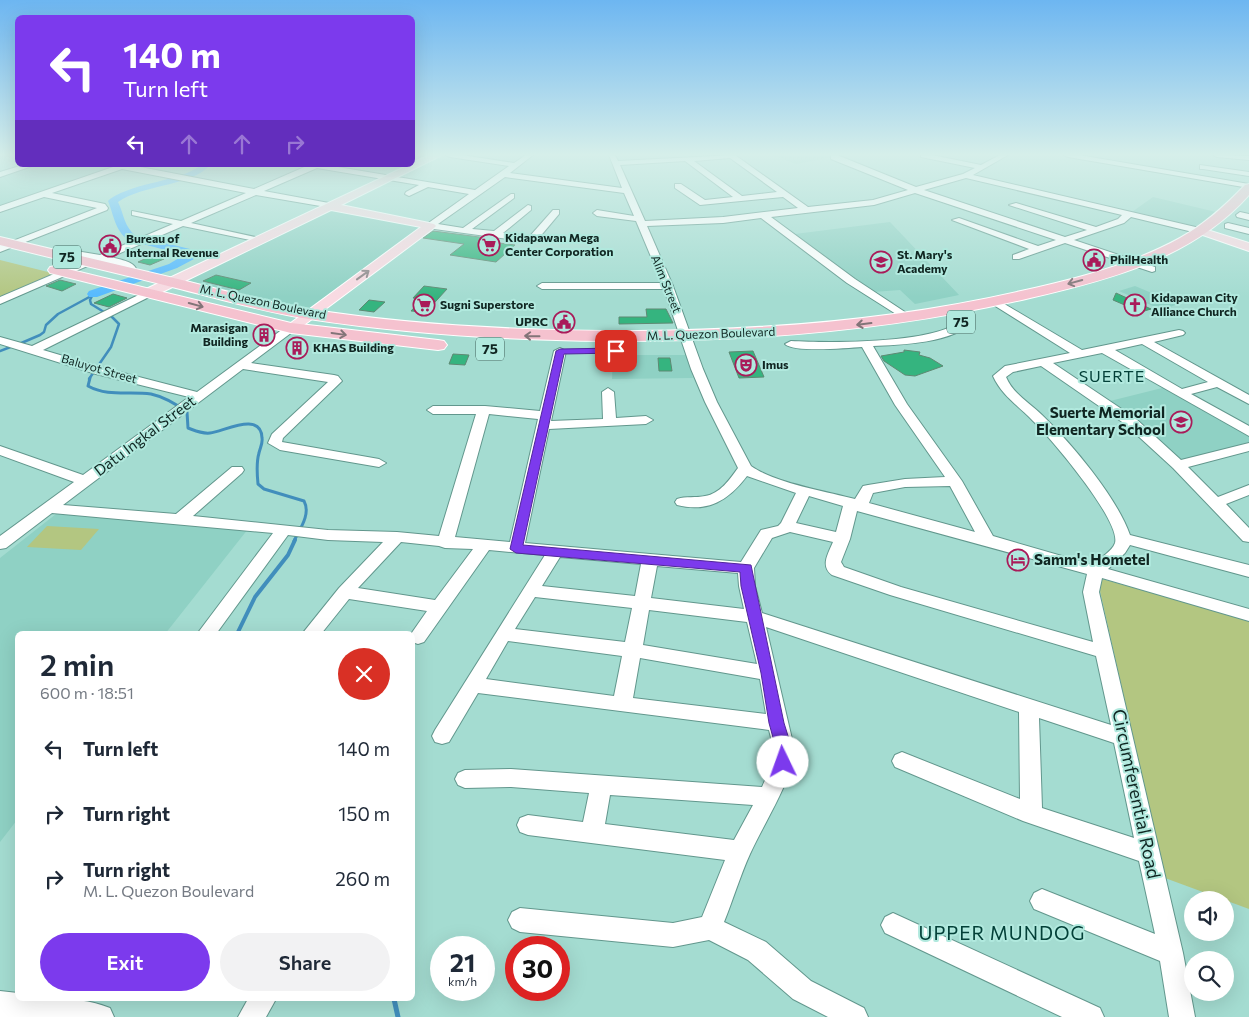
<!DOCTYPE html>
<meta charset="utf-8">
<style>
:root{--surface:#fff;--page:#f2f2f3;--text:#1f2937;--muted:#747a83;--accent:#7c3aed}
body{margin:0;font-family:Commissioner,sans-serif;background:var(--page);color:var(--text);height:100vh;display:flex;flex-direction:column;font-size:19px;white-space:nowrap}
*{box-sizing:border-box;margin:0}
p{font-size:16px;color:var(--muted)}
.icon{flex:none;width:28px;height:28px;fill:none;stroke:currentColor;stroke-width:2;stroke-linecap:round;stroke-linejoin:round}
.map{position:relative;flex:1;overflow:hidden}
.panel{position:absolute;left:15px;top:631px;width:400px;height:370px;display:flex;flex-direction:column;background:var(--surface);border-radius:8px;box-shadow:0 5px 20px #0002}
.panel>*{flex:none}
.banner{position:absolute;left:15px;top:15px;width:400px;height:152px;border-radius:8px;box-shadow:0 5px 20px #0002;background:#7c3aed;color:#fff;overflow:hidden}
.fabs{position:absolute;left:1184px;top:891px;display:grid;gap:10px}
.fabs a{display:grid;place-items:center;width:50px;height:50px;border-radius:50%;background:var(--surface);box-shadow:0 5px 20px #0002;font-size:25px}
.speed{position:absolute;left:430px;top:936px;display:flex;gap:10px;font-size:25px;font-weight:700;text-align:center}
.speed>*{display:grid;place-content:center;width:65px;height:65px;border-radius:50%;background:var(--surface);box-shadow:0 5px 20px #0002;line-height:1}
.speed small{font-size:12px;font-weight:400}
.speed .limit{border:8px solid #d22;background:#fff;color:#111}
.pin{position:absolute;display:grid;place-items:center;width:42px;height:42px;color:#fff;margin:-21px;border-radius:10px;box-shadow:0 2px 8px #0006}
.me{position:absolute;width:55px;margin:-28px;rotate:357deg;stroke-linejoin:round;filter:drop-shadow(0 0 4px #0008)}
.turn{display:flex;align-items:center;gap:18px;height:105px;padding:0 25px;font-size:22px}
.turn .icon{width:65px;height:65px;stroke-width:2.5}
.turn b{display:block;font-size:35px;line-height:42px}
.lanes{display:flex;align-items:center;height:48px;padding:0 25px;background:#0003;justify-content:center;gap:25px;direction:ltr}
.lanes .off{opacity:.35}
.round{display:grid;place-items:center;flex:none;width:52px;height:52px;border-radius:26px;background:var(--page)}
.overview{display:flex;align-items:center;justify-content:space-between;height:85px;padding:0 25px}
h1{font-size:30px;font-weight:600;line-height:38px}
.action{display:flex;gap:10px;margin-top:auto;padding:10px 25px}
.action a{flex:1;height:58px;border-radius:30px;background:var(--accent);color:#fff;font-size:20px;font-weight:600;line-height:58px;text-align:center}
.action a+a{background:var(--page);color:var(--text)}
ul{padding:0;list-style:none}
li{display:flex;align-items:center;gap:15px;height:65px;padding:0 25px}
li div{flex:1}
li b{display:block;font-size:19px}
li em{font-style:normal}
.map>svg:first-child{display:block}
</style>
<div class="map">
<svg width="1249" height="1017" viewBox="0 0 1249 1017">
<rect width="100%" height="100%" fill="#a4dcd1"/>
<g fill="#8fd1c4">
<path d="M772 155H845L796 164Z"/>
<path d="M35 165H101L114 168 0 207V176Z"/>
<path d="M1153 197 1216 212 1196 228 1132 212Z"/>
<path d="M329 208 424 227 309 308 184 280Z"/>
<path d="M890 222 959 295 915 304 900 290 873 292 795 234Z"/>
<path d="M1135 286 1178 304 1162 310 1119 291Z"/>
<path d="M613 355H686L693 378 612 379Z"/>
<path d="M1166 387 1249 435V442L1180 461 1174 458 1122 409 1110 401Z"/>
<path d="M56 514 248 529 165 634H18L17 820 0 842V558Z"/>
</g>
<g fill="#b3c681">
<path d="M0 260 56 274 0 298Z"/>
<path d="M47 526 99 529 81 550 27 547Z"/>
<path d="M1102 579 1249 620V909L1165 878 1100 591Z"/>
</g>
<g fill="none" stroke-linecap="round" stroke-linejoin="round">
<g stroke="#418ebc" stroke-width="2.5">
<path d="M19 344 40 335 44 332 46 325 58 314 93 295"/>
<path d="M0 351 13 346"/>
<path d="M89 379 111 347 119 324 112 317 91 304 90 300 93 294"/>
</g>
<path stroke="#418ebc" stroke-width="3" d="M90 378 88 386C108 397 129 391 151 394 165 397 176 404 187 412L188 428C196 431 202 434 210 433 225 431 261 411 262 438 263 443 260 448 259 453 256 463 257 474 258 484L264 489 304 501C311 514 300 529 294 541"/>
<path stroke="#418ebc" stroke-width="4" d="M237 634 255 597 288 555 295 540"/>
<path stroke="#418ebc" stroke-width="5" d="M394 999 398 1017"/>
<path fill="#56bafe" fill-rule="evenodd" d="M201 165H210C192 186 144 184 118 202 124 214 124 227 136 236L190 249 196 253 194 259 177 268 97 297H89L87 294 89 291 169 264 184 255 128 240C115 230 114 216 108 201L110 199C137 181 180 182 201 165Z"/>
</g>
<g fill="#35b47f" stroke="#5e8973">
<path d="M433 231 487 238 483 241 515 245 496 262 450 255 464 244 423 238Z"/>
<path d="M151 256 164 259 150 265 138 262Z"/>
<path d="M216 275 251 283 239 290 203 281Z"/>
<path d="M60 280 76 284 62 291 46 286Z"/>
<path d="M424 286 447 289 426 312 411 311 422 299 413 298Z"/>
<path d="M1116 293 1151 309 1141 312 1113 300Z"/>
<path d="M113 294 127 298 109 307 94 303Z"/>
<path d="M369 300 385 302 374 312 359 310Z"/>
<path d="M646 309H666L673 323 619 324V317H647Z"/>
<path d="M904 350 920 352 919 355 930 358 943 366 915 376 905 375 884 361 881 356 904 352Z"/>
<path d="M753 351 764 377 739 378 729 352Z"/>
<path d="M453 354 469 355 465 365 449 364Z"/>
<path d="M658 358H670L672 371H659Z"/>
</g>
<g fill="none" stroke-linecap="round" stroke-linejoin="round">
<g stroke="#62978d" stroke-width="2">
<g id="minor">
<path d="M446 155H462L514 163 526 155H533L510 173 622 188 609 155H615L618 161 735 155 808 207 873 200 908 190 831 159V155H837L916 187 963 174 975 168 921 157V155H932L981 165 1000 155H1008L973 175 1204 229V233L1201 234 1131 217 1124 223 1074 240 1155 267V271L1152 272 1065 243 1019 259H1013V255L1029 249 952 220 959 218 1038 246 1056 240 915 193 874 205 771 217 855 279 911 316 912 318 907 321 847 283 761 218 723 223 647 226 673 286 703 369 717 402 751 466C775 483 825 491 855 499L863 486 868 485 905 479 945 477 895 405 862 347C847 348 794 353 785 344L791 341C829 343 932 344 961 321L948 310 949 308H957L973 321C955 343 900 345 873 346L907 404 962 481 993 536 1093 565C1099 558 1112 552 1115 543 1121 521 1051 438 1033 421 1019 406 1002 396 993 376L1005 366 1070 353 992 304 991 302 996 299 1082 350 1179 330 1183 331 1185 333 1183 335 1154 342 1249 395V404L1217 387 1191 394 1249 426V436L1102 353 1053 363 1135 418 1181 460 1249 443V451L1188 467 1218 497 1249 485V495L1226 504 1249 528V542L1243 541 1173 468 1125 424 1041 366 1013 372 1006 377C1013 394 1030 403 1042 415 1072 444 1116 496 1130 535L1249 565V577L1130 545 1125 553 1108 569 1249 609V621L1102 578 1099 592 1183 953 1195 1017H1169L1160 961 1034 909 1030 901 1034 893 1042 889 1155 934 1139 861 1023 821 895 767 892 761 895 755 902 752 1020 799 1019 712 766 627 795 752C788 788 765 821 750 854 740 876 733 900 724 922L766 942 811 981 864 1008 868 1017H828L793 999 748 960 709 940 673 947 520 932 512 928 508 920 512 912 520 908 673 923 702 917 725 860 528 835 520 832 517 825 520 818 528 815 583 822 589 793 511 787 465 788 458 785 455 779 458 773 465 770 511 769 762 787C774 760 777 759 769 730L478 693 449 742 442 744 435 742 432 736 435 730 545 555 489 550 424 642 418 644 412 642V634H411L427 611 349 599 321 634H302L339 588 383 542 328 540 288 535 216 634H197L273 533 52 513 6 548 0 549V536L74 482 0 455V446L83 475 189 397 96 374 0 344V337L32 346 149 290 154 293 153 295 43 350 104 368 197 392 287 326H295L297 328 295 330 251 363 334 375 338 376 342 381 283 438 282 442 379 459 386 463 379 467 280 450 268 443 272 434 328 382 243 369 63 505 176 514 232 467H242L244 470 242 473 193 516 328 530 397 532 439 536 476 414H433L427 410 433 406H485L540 411 554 351 560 348 566 351 551 421 603 419 602 392 608 388 614 392 616 418 646 416 653 420 646 424 549 429 525 543 741 562 761 530 778 526 781 523 796 493 747 476C729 500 708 513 677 505L675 502 677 499C686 496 696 498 705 496 720 494 730 479 738 468L705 402 691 369 664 289H542L537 286 542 283H662L636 221 597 216 593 213 597 210 634 216 624 193 505 177 438 224 463 228 511 194H514V198L472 229 494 231 528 205 531 206V210L503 233 530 236 553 210H559V214L538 239 531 242 427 228V224L469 194 428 187 409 196 405 194 406 192 419 185 317 168 264 191 329 203 333 206 332 208 256 195 191 223 260 238V242L183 226 111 257C120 260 136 261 137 272L132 275 128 274 127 268 90 259 47 255V251L70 250 100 255 173 224 132 215V211L181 221 246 193 122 169 52 193 105 204 108 208 107 210 0 252V246L97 208 44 197 0 212V206L113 167 110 165H130L254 189 309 165H326L475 190 509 166 450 157ZM730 158 777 192 742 196 694 161ZM685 161 733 197 705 200 681 184H675V188L700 205 783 197 798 208 723 217 645 221 620 165ZM966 178 1122 215 1118 219 1096 227 1016 203 1009 205 1087 230 1065 237 924 190ZM1142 344 1208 382 1182 389 1115 350ZM489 414 538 419 510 542 455 537ZM950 486 975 532 869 503 873 493 905 487ZM809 496 843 506 836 532 796 523ZM857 511 1087 574 1083 592 1093 642 901 587 844 567 841 562 850 539ZM790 532 833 542C828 554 820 566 832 575L890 595 1096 656 1111 725 762 613 755 586 754 568 772 538ZM401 542 439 546 445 548 473 549 435 600 358 588ZM560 557 641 564 635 596 542 586ZM657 566 738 573 739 586 744 609 651 598ZM535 597 632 608 625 642 515 629ZM649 610 747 622 757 664 643 645ZM508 641 622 656 614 696 486 679ZM640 658 760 679 766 714 633 698ZM1039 718 1114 743 1134 838 1042 808ZM610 795 753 805 734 840 605 824Z"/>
<path d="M1064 155H1079L1249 184V188L1068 157Z"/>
<path d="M1213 155 1249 156V160L1217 157Z"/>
<path d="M23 165H35L0 177V172Z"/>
<path d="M1200 165 1249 172V176L1203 169H1200Z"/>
<path d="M1240 212 1249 214V220L1237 217 1236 215Z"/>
<path d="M1228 223 1249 228V234L1225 228V224Z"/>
<path d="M89 259 94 262 92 264 0 304V297Z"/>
<path d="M893 913 1100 1008 1104 1017H1062L885 933 881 925 885 917Z"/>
<path d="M0 991 18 993V999C47 999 82 996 110 1008L114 1017H0Z"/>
<path d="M248 999H276L266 1017H238Z"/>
</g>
</g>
<g stroke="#fff" stroke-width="2">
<g id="major">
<path d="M430 155H442L341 205 434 224 436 226 434 228 296 331 291 332 284 328 421 227 331 210 154 296 149 297 143 293 144 290 409 165H412V163Z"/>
<path d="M1201 228 1249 243V251L1197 233 1195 231 1197 229Z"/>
</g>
</g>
<g stroke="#fff" stroke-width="2">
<g id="highway">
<path d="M1249 184V195C1193 258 1109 280 1030 298 891 331 749 342 606 341 506 340 407 334 309 319 264 312 220 299 176 288 118 273 59 260 0 245V237C61 251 122 266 182 280 224 291 266 302 308 309 417 326 527 331 637 331 766 330 895 320 1021 291 1075 279 1131 265 1180 238 1205 224 1225 206 1245 185Z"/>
<path d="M55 266 291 323 438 340 444 341 447 345 444 349 438 350 291 333 50 273 48 270 50 267Z"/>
</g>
</g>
<use href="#minor" fill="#fff" fill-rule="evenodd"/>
<use href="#major" fill="#f9dae2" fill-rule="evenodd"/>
<use href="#highway" fill="#f5c2cf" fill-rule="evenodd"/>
</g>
<defs><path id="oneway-shaft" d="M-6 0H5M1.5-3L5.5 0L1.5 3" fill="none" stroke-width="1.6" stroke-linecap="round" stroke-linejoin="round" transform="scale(1.25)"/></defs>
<use stroke="#90898c" href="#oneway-shaft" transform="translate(363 275) rotate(-36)"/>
<g stroke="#827478">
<use href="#oneway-shaft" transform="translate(1075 282) rotate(165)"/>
<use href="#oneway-shaft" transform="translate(196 305) rotate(15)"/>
<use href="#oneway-shaft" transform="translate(864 324) rotate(173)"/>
<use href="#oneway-shaft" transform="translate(339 334) rotate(8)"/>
<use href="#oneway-shaft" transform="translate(532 336) rotate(-179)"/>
</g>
<linearGradient id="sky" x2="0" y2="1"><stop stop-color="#6db6f1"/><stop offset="0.52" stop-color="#d6efea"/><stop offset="1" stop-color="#d6efea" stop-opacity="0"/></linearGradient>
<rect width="1249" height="297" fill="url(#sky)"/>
<path fill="#7c3aed" stroke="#51269a" d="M616 348 619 349V353L564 354 523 545 751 565 784 723 793 752 789 766 783 768 778 766 775 762 777 752 769 723 761 673 741 586 740 572 516 553 510 549 556 351 560 349Z"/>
<defs>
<g id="supermarket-ring" transform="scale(1.125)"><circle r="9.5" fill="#b1e9de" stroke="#a91b59" stroke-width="1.5"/><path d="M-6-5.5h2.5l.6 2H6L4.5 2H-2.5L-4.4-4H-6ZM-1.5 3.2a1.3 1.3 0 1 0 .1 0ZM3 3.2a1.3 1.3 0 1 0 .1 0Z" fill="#a91b59"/></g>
<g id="civic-ring" transform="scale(1.125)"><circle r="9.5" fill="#b1e9de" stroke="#a91b59" stroke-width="1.5"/><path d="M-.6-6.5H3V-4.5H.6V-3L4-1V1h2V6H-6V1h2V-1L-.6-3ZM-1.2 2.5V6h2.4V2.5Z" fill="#a91b59"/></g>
<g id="school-ring" transform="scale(1.125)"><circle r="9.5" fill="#b1e9de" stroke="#a91b59" stroke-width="1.5"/><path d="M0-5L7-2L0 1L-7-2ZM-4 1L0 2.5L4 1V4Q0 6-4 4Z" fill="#a91b59"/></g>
<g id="church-ring" transform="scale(1.125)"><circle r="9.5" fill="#b1e9de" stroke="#a91b59" stroke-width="1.5"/><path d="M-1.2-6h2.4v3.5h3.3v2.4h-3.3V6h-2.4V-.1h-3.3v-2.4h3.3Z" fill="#a91b59"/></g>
<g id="building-ring" transform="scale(1.125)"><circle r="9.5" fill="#b1e9de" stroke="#a91b59" stroke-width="1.5"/><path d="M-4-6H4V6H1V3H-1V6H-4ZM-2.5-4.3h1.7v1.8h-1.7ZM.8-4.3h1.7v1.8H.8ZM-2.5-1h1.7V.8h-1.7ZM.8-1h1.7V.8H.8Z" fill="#a91b59"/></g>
<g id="theatre-ring" transform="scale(1.125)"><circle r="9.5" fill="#b1e9de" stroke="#a91b59" stroke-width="1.5"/><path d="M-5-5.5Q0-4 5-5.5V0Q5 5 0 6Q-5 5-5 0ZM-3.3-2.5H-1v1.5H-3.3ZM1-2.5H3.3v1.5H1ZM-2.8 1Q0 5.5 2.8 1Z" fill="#a91b59"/></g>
<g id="hotel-ring" transform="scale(1.125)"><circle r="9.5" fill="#b1e9de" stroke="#a91b59" stroke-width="1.5"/><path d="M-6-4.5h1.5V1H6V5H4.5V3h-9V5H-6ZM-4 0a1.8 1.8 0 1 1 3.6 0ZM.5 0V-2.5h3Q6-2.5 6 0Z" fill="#a91b59"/></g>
</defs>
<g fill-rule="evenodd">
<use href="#supermarket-ring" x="489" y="245"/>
<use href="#civic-ring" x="110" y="246"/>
<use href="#civic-ring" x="1094" y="260"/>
<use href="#school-ring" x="881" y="262"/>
<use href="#supermarket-ring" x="424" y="305"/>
<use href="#church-ring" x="1135" y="305"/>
<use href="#civic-ring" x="564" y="322"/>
<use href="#building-ring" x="264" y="335"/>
<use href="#building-ring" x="297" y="348"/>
<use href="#theatre-ring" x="746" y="365"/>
<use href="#school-ring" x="1181" y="422"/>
<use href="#hotel-ring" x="1018" y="560"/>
</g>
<g text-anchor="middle" stroke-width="4" stroke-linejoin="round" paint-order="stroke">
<g font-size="12" font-weight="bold" fill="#102622" stroke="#b1e9de" text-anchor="start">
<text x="505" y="242">Kidapawan Mega<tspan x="505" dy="14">Center Corporation</tspan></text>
<text x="126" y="243">Bureau of<tspan x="126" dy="14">Internal Revenue</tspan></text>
<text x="897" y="259">St. Mary's<tspan x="897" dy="14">Academy</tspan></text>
<text x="1110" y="264">PhilHealth</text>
<text x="1151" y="302">Kidapawan City<tspan x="1151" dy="14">Alliance Church</tspan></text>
<text x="440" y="309">Sugni Superstore</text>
<text x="548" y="326" text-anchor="end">UPRC</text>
<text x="248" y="332" text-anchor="end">Marasigan<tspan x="248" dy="14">Building</tspan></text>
<text x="313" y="352">KHAS Building</text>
<text x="762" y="369">Imus</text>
</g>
<g font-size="12" fill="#102622" stroke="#b1e9de">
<text transform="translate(666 284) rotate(68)" y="4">Alim Street</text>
<text transform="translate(263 302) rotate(12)" y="4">M. L. Quezon Boulevard</text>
<text transform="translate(711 334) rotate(-2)" y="4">M. L. Quezon Boulevard</text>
<text transform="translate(99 369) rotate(16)" y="4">Baluyot Street</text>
</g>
<g fill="#b1e9de" stroke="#40605a" stroke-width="1">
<rect x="53" y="245.5" width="28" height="23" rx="4"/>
<rect x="947" y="310.5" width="28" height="23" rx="4"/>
<rect x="476" y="337.5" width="28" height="23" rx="4"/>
</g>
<g font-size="14" font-weight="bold" fill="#102622">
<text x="67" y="262">75</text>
<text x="961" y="327">75</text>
<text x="490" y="354">75</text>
</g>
<g font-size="15" font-weight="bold" fill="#102622" stroke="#b1e9de" text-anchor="end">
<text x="1165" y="418">Suerte Memorial<tspan x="1165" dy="17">Elementary School</tspan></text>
<text x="1034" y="565" text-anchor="start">Samm's Hometel</text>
</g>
<g font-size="15" fill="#102622" stroke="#b1e9de">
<text transform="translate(145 436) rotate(-37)" y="5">Datu Ingkal Street</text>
</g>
<g font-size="16" letter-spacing="1" fill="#034038" stroke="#b1e9de">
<text x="1112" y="382">SUERTE</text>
</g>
<g font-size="18" fill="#102622" stroke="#b1e9de">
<text transform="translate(1136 794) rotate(78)" y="6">Circumferential Road</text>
</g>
<g font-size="19" letter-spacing="1" fill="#034038" stroke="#b1e9de">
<text x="1002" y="940">UPPER MUNDOG</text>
</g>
</g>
</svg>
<div class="fabs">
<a><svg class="icon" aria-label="sound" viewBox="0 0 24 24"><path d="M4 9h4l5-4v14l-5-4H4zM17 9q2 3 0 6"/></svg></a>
<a><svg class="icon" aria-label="search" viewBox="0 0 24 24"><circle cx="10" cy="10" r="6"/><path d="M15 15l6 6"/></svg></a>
</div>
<div class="speed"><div>21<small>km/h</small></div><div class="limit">30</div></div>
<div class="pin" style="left:616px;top:351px;background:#d93025"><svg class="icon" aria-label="arrive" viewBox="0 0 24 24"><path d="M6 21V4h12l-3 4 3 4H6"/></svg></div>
<svg class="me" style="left:783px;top:762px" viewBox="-20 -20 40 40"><circle r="19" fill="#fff"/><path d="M0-13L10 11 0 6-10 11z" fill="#7c3aed"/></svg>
<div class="banner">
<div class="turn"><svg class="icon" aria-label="left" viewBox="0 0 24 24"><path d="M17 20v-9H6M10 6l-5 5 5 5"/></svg><div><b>140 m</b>Turn left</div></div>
<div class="lanes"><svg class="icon" aria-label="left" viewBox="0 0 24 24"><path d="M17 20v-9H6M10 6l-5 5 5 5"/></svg><svg class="icon off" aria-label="ahead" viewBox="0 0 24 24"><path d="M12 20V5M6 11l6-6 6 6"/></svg><svg class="icon off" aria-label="ahead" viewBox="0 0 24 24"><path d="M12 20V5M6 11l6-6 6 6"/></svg><svg class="icon off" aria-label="right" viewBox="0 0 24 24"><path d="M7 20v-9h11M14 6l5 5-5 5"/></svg></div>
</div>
<section class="panel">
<div class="overview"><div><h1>2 min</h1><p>600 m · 18:51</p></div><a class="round" style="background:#d93025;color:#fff"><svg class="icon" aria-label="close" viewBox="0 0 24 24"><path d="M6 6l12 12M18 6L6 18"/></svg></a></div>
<ul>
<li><svg class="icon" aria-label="left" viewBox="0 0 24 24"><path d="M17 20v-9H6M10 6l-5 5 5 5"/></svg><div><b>Turn left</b></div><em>140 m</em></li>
<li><svg class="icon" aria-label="right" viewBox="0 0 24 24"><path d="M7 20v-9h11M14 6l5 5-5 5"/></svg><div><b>Turn right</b></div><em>150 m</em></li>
<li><svg class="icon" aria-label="right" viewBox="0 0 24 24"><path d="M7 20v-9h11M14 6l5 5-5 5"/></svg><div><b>Turn right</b><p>M. L. Quezon Boulevard</p></div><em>260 m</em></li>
</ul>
<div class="action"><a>Exit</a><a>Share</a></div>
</section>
</div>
